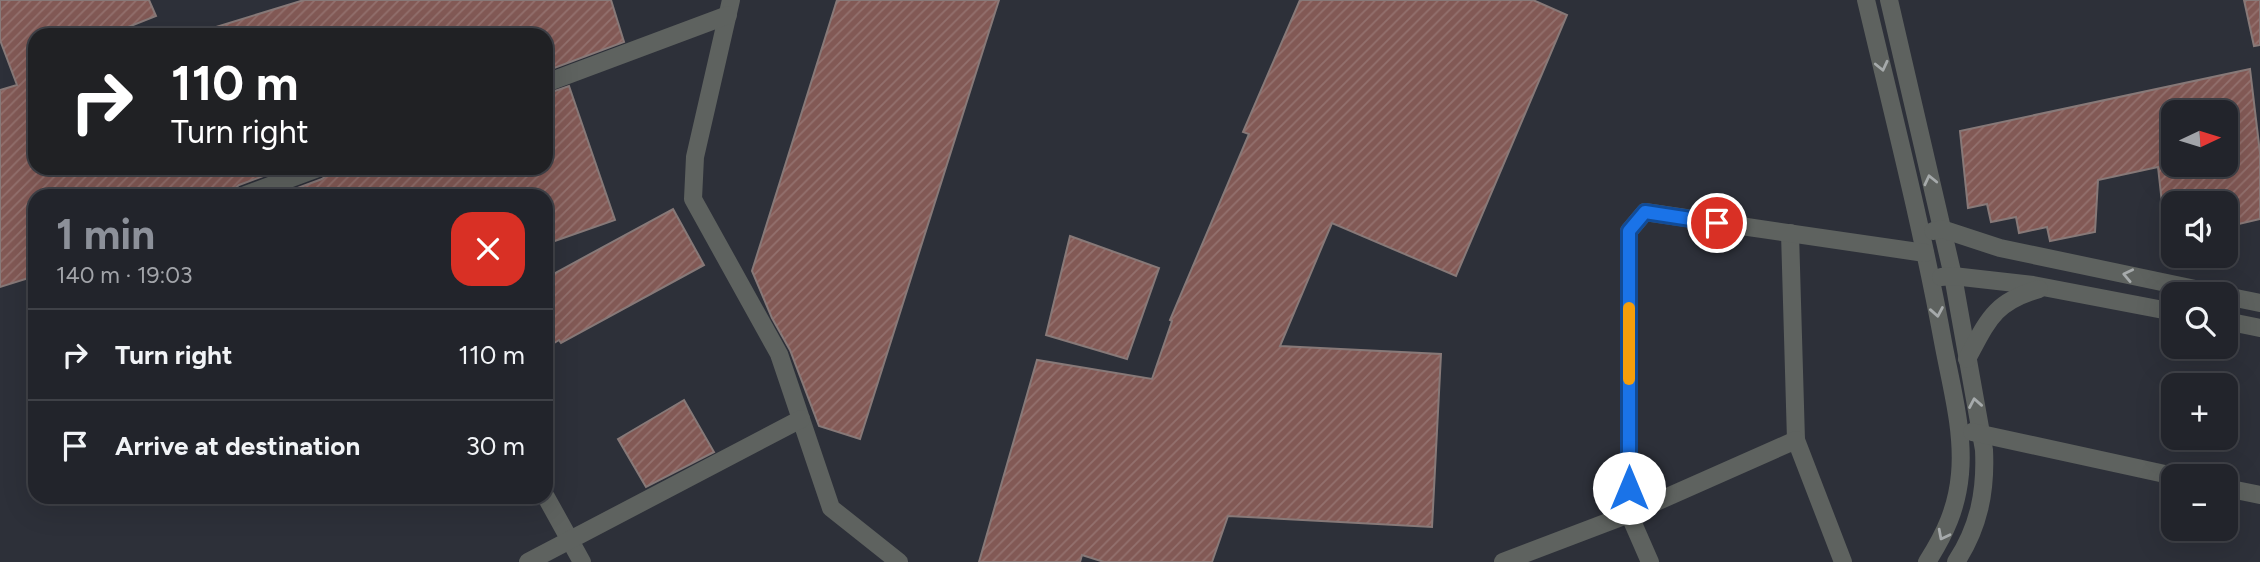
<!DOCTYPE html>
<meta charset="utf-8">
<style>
:root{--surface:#22242b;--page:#2e3037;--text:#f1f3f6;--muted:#a2a4a9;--line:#3f4147;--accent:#8c9099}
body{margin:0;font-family:Figtree,sans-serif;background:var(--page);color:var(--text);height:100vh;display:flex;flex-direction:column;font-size:26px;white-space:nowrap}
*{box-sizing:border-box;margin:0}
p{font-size:23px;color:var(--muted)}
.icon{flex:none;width:38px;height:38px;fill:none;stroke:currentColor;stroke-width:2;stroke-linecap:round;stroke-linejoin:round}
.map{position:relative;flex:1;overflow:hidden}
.drawer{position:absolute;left:28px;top:189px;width:525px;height:315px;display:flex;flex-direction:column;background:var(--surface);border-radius:21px;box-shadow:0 7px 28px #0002,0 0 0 2px var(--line)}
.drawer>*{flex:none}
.banner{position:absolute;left:28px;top:28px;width:525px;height:147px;border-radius:21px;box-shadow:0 7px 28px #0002,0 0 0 2px var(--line);background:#202124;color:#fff;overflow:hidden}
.needle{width:46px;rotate:86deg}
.tools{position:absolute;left:2161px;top:100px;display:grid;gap:14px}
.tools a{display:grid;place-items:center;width:77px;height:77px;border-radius:14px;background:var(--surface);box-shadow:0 7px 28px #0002,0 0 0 2px var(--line);font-size:35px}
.pin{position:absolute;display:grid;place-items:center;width:60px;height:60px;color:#fff;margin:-30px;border:4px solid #fff;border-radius:50%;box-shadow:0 2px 7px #0007}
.me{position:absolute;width:77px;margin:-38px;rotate:0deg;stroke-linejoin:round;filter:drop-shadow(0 0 5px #0008)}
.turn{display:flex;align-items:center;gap:24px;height:147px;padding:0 28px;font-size:32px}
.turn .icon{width:91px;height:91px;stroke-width:2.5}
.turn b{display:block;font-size:49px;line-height:60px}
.round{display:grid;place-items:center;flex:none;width:74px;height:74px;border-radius:21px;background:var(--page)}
.headline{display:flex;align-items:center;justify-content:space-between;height:119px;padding:0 28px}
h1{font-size:42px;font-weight:700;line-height:52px;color:var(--accent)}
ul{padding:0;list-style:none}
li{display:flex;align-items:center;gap:21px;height:91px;padding:0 28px;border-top:2px solid var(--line)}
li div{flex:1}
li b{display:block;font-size:26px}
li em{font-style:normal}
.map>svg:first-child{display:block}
</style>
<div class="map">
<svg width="2260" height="562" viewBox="0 0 2260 562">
<defs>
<pattern id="building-hatch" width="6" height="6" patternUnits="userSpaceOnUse" patternTransform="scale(1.75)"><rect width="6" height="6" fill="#825955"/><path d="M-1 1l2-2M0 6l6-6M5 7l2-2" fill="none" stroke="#93716e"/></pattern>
</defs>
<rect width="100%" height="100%" fill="#2d3039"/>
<g fill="url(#building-hatch)" stroke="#877978" stroke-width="2" fill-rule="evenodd">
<path d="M0 0H149L156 16 108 35H35V168H285L239 185 234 189 232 196H35V276L0 287V90L17 85 0 40Z"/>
<path d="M304 0H611L624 42 546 71V35H201L200 32Z"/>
<path d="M837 0H999L860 439 819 426 790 350 772 318 752 271Z"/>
<path d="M1300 0H1533L1567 15 1456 276 1332 223 1280 346 1441 354 1432 527 1228 516 1212 562H1104L1082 555 1080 562H979L1037 360 1152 379 1172 321 1170 320 1249 134 1243 132Z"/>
<path d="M2244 0H2260V45L2254 46Z"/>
<path d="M2250 69 2260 153V219L2226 227V203H2162L2158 167 2098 180 2095 232 2050 241 2047 227 2019 233 2016 217 1991 222 1987 204 1968 208 1960 131ZM2174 112H2226V164H2174Z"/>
<path d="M569 86 615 220 546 244V196H276L322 179 327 175 329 168H546V94Z"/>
<path d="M673 209 704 265 561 343 559 340 546 348V278Z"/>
<path d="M1070 236 1159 268 1127 359 1046 335Z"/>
<path d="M684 400 714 452 646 487 618 439Z"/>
</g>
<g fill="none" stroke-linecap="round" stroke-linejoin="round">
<g stroke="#5e625f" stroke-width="18">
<path d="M731 0 695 157 693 199 779 354 831 508 899 562"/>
<path d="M1866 0C1893 114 1922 227 1943 342 1951 385 1964 431 1960 474 1957 508 1945 534 1927 562"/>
<path d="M1889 0 1953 276 1984 450C1986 491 1979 527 1956 562"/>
<path d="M546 83 728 15"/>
<path d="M243 196 318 168"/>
<path d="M1933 231 1942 229 2000 248 2219 294"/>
<path d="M1790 233 1796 440"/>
<path d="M1941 277 1953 276 2033 285 2174 312"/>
<path d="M2226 296 2260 303"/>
<path d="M2226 321 2260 328"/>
<path d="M1967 359C1988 320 1994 302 2039 289"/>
<path d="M1972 432 2174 476"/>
<path d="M2226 488 2260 495"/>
<path d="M546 497 582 562"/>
<path d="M528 562 801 419"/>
<path d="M1503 562 1629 514 1796 440 1843 562"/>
<path d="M1650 562 1629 514V231L1645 212 1925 253"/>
</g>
</g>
<defs><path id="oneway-chevron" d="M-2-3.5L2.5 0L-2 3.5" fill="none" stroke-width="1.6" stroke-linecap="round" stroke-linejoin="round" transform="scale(1.75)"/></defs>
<g stroke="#a6aaab">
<use href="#oneway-chevron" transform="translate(1882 66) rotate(77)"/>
<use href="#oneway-chevron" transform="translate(1930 180) rotate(-103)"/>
<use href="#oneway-chevron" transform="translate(2128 275) rotate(-168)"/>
<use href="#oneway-chevron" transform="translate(1937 312) rotate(80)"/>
<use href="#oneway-chevron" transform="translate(1975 403) rotate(-100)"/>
<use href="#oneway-chevron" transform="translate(1943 535) rotate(117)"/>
</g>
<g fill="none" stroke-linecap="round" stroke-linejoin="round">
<g stroke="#114b97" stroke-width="18">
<path id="route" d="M1629 488V231L1645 212 1717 223"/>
</g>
<use href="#route" stroke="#1a73e8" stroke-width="12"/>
<path stroke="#f59e0b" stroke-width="12" d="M1629 308V379"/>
</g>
</svg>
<div class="tools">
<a><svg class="needle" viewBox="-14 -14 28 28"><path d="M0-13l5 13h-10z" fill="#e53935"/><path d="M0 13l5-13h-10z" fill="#a2a4a9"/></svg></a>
<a><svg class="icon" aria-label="sound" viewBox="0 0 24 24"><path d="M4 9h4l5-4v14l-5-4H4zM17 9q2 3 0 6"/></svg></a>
<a><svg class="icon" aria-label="search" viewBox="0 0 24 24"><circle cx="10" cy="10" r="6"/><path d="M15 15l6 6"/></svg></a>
<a>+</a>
<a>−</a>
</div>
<div class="pin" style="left:1717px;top:223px;background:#d93025"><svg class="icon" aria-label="arrive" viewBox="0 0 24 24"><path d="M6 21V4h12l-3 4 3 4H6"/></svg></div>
<svg class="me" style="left:1629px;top:488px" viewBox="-20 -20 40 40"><circle r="19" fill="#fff"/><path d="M0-13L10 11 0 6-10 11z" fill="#1a73e8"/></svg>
<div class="banner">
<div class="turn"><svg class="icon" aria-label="right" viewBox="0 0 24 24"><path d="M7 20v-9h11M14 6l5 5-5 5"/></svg><div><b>110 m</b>Turn right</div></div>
</div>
<section class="drawer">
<div class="headline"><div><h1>1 min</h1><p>140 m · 19:03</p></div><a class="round" style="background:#d93025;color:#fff"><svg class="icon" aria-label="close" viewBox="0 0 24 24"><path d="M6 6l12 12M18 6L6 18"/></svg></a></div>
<ul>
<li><svg class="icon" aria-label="right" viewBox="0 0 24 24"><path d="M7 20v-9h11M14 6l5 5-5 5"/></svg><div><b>Turn right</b></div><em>110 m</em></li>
<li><svg class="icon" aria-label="arrive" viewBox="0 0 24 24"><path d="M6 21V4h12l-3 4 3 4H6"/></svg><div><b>Arrive at destination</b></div><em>30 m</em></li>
</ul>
</section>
</div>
